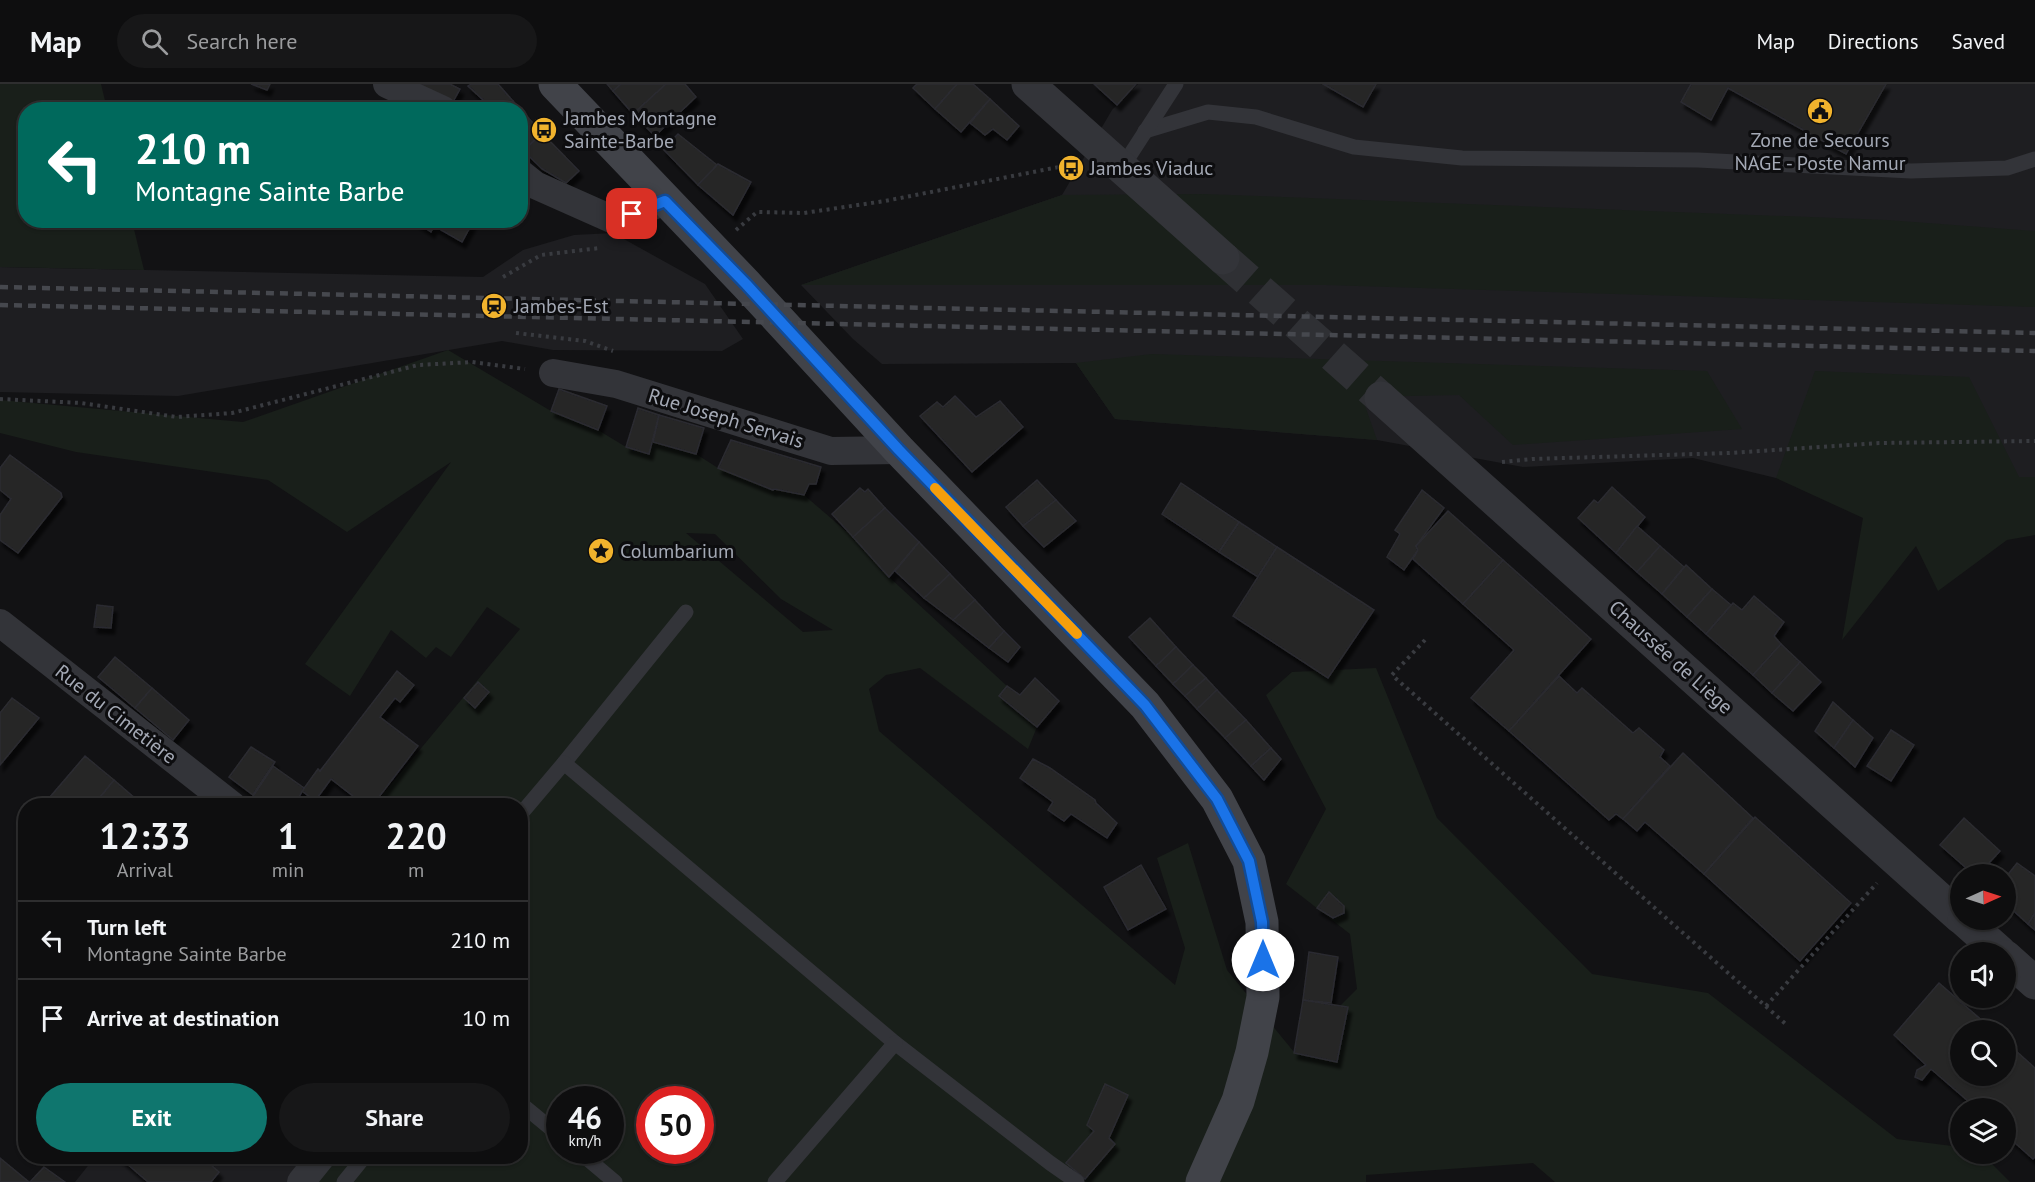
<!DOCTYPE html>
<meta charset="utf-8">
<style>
:root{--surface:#0e0e0f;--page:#171718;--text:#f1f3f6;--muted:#9b9c9e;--line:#2e2e2f;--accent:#0f766e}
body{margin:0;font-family:"PT Sans",sans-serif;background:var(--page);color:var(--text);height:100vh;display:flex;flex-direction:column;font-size:22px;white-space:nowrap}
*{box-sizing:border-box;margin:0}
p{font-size:20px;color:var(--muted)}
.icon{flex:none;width:33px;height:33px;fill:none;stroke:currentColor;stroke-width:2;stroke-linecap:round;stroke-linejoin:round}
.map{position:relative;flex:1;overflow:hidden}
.details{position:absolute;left:18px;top:714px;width:510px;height:366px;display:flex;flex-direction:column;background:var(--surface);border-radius:24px;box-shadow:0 2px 4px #0004,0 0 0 2px var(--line)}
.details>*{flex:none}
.hud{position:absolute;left:18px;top:18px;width:510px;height:126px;border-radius:24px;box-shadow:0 2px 4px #0004,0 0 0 2px var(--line);background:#00695c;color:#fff;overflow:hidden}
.needle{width:39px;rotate:87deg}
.tools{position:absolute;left:1950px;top:780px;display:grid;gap:12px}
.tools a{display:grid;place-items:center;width:66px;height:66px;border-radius:50%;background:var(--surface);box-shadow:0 2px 4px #0004,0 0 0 2px var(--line);font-size:30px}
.speed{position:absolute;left:546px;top:1002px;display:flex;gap:12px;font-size:30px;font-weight:700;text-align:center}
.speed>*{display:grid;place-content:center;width:78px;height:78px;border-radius:50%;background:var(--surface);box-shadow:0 2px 4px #0004,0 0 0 2px var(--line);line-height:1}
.speed small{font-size:15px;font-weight:400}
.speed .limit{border:9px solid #d22;background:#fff;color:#111}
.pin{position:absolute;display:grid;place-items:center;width:51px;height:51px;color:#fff;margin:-26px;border-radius:12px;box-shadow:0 3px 9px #0006}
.me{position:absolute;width:66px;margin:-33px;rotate:0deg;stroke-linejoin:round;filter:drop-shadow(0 0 4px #0008)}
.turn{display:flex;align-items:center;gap:21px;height:126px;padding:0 18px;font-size:27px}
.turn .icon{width:78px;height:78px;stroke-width:2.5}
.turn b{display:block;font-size:42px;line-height:51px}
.eta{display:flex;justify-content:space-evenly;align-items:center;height:102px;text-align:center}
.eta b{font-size:36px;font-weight:800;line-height:42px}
.primary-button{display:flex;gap:12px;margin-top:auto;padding:12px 18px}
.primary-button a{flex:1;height:69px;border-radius:36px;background:var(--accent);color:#fff;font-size:24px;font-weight:800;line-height:69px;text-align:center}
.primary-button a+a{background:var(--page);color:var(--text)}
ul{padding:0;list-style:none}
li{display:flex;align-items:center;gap:18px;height:78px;padding:0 18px;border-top:2px solid var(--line)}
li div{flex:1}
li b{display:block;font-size:22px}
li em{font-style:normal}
header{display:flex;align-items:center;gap:36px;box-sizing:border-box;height:84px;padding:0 30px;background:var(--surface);border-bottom:2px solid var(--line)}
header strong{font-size:28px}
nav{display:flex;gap:33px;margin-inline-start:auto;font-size:21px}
.search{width:420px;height:54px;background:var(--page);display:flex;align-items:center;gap:15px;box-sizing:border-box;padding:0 21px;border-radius:33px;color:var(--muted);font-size:22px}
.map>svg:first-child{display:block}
</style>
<header>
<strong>Map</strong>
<div class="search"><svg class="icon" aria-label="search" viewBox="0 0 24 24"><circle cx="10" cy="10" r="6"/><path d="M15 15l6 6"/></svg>Search here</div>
<nav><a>Map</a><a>Directions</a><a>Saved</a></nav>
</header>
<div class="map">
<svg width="2035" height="1098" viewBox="0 0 2035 1098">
<defs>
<filter id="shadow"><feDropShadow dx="3.5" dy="6" stdDeviation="1.5" flood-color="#0009"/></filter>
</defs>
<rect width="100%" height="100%" fill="#121214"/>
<g fill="#1e1e21">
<path d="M1138 0H2035V393L1776 394 1693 374 1523 383 1377 356 1115 335 1076 279 882 280 853 255 801 201 1062 111 1112 26Z"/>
<path d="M613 149 705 200 743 255 722 267 553 266 502 257 178 312 0 308V183L483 193 523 166 574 151Z"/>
<path d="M95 1073H312L292 1098H75Z"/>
</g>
<g fill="#191f1a" fill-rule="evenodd">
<path d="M0 0H101L107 25 26 26V136L132 137 144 186 0 183Z"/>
<path d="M1203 110 1887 136 2035 147V223L1325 201H801L1062 111Z"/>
<path d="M448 266 551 327 598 346 626 363 649 370 653 358 696 370 718 384 773 406 774 405 804 411 853 453 889 493 1007 602 999 613 1037 643 1028 665 920 584 886 591 869 605 879 647 1175 901 1185 864 1157 774 1188 759 1227 886 1294 968 1357 905 1350 850 1286 800 1326 725 1266 611 1292 588 1376 584 1437 734 1592 890 1708 909 1897 1055 1960 1063V1070H1982L2010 1098H1555L1533 1079 1366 1091V1098H311L332 1073 520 1072V722L374 721 520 545 487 523 451 573 436 563 426 574 391 546 350 612 305 580 451 378 347 448 268 396 76 368 0 349V316L243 338ZM686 449 715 450 781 515 833 546 803 548ZM560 1016H610V1066H560ZM650 1016H700V1066H650Z"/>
<path d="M1152 270 1707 287 1742 345 1513 361 1459 311 1362 313 1377 356 1115 335 1076 279Z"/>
<path d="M1815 287 1969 293 2019 393H2035V451L2007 456 1938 507 1916 462 1842 556 1863 434 1776 394Z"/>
</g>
<g fill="#252528" stroke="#2c2c30" stroke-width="1.5" filter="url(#shadow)">
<path d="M251 0H270L267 6Z"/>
<path d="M405 0H450L460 5 450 23Z"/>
<path d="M471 0H498L513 17 503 26H494L468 2Z"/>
<path d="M607 0H621L613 7Z"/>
<path d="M621 0H666L633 30 613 7Z"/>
<path d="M666 0H685L696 13 655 52 633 30Z"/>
<path d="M917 0H957L935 25 913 4Z"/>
<path d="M957 0H973L990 15 961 48 935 25Z"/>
<path d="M1094 0H1136L1117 21Z"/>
<path d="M1323 0H1376L1363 23Z"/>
<path d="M1691 0H1886L1846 70 1728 4 1711 36 1681 18Z"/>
<path d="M990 15 1019 42 1007 56 993 45 985 51 970 39Z"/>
<path d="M513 17 542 49 520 69V26H503Z"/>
<path d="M542 49 579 87 566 99 542 85 524 67Z"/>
<path d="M678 50 717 81 698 101 663 65Z"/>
<path d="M718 80 751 98 733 131 698 101Z"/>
<path d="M413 136H437L431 148Z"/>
<path d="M437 136H474L462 158 434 142Z"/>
<path d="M559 305 607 322 598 346 551 327Z"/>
<path d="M955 312 976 333 1000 317 1023 343 972 388 920 332 937 318 943 323Z"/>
<path d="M638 324 659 331 649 370 626 363Z"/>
<path d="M659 331 704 344 696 370 653 358Z"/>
<path d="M731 356 821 383 816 400H809L804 411 774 405 773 406 718 384Z"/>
<path d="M10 371 61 409 62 413 18 469 0 456V431L11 415 0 406V384Z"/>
<path d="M1037 396 1056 416 1023 442 1006 423Z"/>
<path d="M1181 399 1239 438 1219 468 1162 430Z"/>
<path d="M1612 403 1645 433 1616 469 1578 434 1594 416 1598 419Z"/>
<path d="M860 404 865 408 868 405 885 424 853 453 832 430Z"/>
<path d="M1422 406 1444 424 1416 462 1418 466 1404 486 1387 473 1400 450 1395 446Z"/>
<path d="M1056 416 1076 437 1044 463 1023 442Z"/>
<path d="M885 424 919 458 889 493 853 453Z"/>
<path d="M1448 427 1503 476 1463 520 1413 475 1418 466 1416 462Z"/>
<path d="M1239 438 1277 463 1258 493 1219 468Z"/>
<path d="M1637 442 1660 462 1637 488 1616 469Z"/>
<path d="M919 458 950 490 924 514 895 487Z"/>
<path d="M1660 462 1684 483 1662 510 1637 488Z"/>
<path d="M1277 463 1374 526 1328 594 1233 532Z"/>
<path d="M1503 476 1591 555 1509 647 1471 614 1514 566 1463 520Z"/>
<path d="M1686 481 1712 505 1687 533 1662 510Z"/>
<path d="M950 490 975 516 953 536 924 514Z"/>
<path d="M1712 505 1731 521 1706 550 1687 533Z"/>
<path d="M1754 512 1784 538 1774 552 1781 560 1753 591 1706 550 1733 519 1742 526Z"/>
<path d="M975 516 1004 547 989 564 953 536Z"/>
<path d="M97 521 113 523 111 544 94 543Z"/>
<path d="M1150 534 1176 563 1156 582 1129 553Z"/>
<path d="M1004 547 1020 563 1008 578 989 564Z"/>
<path d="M1781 560 1800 578 1772 609 1753 591Z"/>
<path d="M1176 563 1193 581 1173 600 1156 582Z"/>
<path d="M115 573 152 604 135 624 98 593Z"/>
<path d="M1800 578 1821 598 1793 627 1772 609Z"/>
<path d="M1193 581 1206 594 1185 612 1173 600Z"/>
<path d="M397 587 414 601 400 618 395 614 380 633 418 662 372 722H348L354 713 331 695 315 717 302 707 318 685 320 687Z"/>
<path d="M1559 592 1577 609 1582 604 1633 649 1639 644 1664 666 1660 673 1670 682 1623 735 1616 730 1609 736 1509 647Z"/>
<path d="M1035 594 1059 617 1037 643 999 612 1007 602 1020 611Z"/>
<path d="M1206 594 1217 606 1197 625 1185 612Z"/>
<path d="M478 598 489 608 475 624 464 614Z"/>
<path d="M152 604 189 636 173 656 135 624Z"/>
<path d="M1217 606 1246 636 1225 654 1197 625Z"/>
<path d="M12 614 39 634 0 681V629Z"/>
<path d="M1833 618 1853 636 1834 664 1815 647Z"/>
<path d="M1246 636 1271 664 1251 682 1225 654Z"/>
<path d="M1853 636 1873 654 1855 683 1834 664Z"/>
<path d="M1891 646 1914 661 1891 697 1867 682Z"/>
<path d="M251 663 275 678 253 711 229 693Z"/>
<path d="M1271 664 1281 675 1264 696 1251 682Z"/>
<path d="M1683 669 1753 734 1704 790 1645 738 1637 747 1623 735Z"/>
<path d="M85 672 114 696 93 722H61L50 713Z"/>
<path d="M1033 675 1050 684 1095 716 1096 719 1117 739 1107 754 1071 730 1064 737 1048 726 1053 718 1020 694Z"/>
<path d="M273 682 304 704 294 722H265L253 712Z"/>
<path d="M114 696 144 722H93Z"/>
<path d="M1755 733 1851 819 1800 877 1704 790Z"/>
<path d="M1964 734 2000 767 1979 790H1973L1940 761Z"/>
<path d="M2017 779 2035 792V829L2028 840 2006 820V793Z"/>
<path d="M1141 781 1166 825 1128 846 1104 803Z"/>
<path d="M1329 808 1344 822V829L1333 834 1317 824Z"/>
<path d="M2035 829V846L2028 840Z"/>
<path d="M1309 868 1338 873 1331 919 1303 916Z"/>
<path d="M1939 899 1993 946H1960V992H2006V958L2035 984V1073L2033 1075 2006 1051V1024H1976L1931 985 1922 996 1915 993 1917 986 1926 981 1894 951Z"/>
<path d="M1303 916 1348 923 1337 978 1294 969Z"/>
<path d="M1105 1000 1128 1011 1109 1054 1115 1060 1085 1095 1066 1079 1094 1047 1087 1041Z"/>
<path d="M118 1072H201L219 1088 211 1098H148Z"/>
<path d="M0 1074 29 1098H0Z"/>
<path d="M44 1083 65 1098H30Z"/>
</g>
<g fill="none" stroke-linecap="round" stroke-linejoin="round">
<path stroke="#2f3034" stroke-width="33" stroke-dasharray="33 16" stroke-linecap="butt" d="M1223 174 1381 314"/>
<g stroke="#393b40" stroke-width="4" stroke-dasharray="3 4.5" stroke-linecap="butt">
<path d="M736 146 757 128 804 129 885 117 1069 81"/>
<path d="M503 193 541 171 600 164"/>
<path d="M516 249 585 257 613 267"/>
<path d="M0 315 81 319 177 333 232 329 418 281 472 278 525 285"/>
<path d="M1502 378 1532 375 1729 369 1879 359 2035 357"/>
<path d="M1425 556 1392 591 1788 942"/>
<path d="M1766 922 1877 799"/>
</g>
<g stroke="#333439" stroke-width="15">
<path d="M1145 47 1208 28 1256 33 1354 63 1462 74 1698 76 1911 87 2007 84 2035 75"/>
<path d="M1121 85 1176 0"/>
<path d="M564 679 686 528"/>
<path d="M520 731 564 679 895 959 1050 1079 1077 1098"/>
<path d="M520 1019 560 1052"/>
<path d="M577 1066 615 1098"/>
<path d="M344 1098 365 1072"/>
<path d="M775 1098 895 959"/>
</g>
<g stroke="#333439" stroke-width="28">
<path d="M387 0 443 26"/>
<path d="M520 89 535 101 616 137 665 117"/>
<path d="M553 289 616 300 831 367 899 366"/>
<path d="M0 539 233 722"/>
<path d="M301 1098 322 1072"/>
</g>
<g stroke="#333439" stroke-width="33">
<path d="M1028 0 1223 174"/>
<path d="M1381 314 1960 833"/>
<path d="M1964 836 2000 868"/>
<path d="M2006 873 2035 899"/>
</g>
<path stroke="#414349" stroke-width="33" d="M555 0 746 200 899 366 1145 621 1217 715 1249 777 1262 838 1263 913 1252 968 1238 1017 1202 1098"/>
<g stroke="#46484e" stroke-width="4.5" stroke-dasharray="8 6" stroke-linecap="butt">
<path d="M0 203 2035 249"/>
<path d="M0 221 2035 267"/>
</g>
</g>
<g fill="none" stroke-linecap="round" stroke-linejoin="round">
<g stroke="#114b97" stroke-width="15">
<path id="route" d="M632 130 665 117 746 200 899 366 1145 621 1217 715 1249 777 1262 838 1263 876"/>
</g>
<use href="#route" stroke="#1a73e8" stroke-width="10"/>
<path stroke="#f59e0b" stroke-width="10" d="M935 404 1077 550"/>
</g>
<defs>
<g id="civic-disc" transform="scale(1.35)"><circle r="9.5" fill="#f1b32d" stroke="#0d0d0f"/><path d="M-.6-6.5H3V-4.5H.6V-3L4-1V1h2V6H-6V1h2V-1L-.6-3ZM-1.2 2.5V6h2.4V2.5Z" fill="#111"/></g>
<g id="bus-disc" transform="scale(1.35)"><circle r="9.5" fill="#f1b32d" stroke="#0d0d0f"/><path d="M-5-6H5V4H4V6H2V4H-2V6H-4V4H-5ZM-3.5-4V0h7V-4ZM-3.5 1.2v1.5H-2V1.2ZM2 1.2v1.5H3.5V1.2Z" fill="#111"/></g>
<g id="station-disc" transform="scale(1.35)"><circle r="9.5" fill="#f1b32d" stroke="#0d0d0f"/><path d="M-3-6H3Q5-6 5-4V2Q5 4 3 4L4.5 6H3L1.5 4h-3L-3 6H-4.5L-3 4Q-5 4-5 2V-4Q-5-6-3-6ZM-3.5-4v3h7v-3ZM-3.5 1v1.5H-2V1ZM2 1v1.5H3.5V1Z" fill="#111"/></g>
<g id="sight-disc" transform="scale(1.35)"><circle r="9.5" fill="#f1b32d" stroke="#0d0d0f"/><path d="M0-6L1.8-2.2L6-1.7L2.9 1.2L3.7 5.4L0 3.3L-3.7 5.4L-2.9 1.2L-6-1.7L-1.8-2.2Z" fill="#111"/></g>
</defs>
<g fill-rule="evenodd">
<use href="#civic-disc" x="1820" y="27"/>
<use href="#bus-disc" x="544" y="46"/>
<use href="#bus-disc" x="1071" y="84"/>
<use href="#station-disc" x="494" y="222"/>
<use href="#sight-disc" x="601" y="467"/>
</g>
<g text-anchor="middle" stroke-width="6" stroke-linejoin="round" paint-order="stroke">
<g font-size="20" fill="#a4a9b5" stroke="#0d0d0f" text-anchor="start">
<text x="564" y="41">Jambes Montagne<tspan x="564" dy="23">Sainte-Barbe</tspan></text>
<text x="1820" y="63" text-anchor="middle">Zone de Secours<tspan x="1820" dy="23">NAGE - Poste Namur</tspan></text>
<text x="1090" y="91">Jambes Viaduc</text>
<text x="514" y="229">Jambes-Est</text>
<text x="620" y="474">Columbarium</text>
</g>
<g font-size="20" fill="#a4a9b5" stroke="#0d0d0f">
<text transform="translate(726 334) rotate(17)" y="7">Rue Joseph Servais</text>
<text transform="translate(1671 573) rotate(42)" y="7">Chaussée de Liège</text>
<text transform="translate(116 630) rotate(38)" y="7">Rue du Cimetière</text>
</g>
</g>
</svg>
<div class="tools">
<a><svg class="needle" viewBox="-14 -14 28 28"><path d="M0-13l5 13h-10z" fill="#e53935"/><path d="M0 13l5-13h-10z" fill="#9b9c9e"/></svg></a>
<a><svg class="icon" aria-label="sound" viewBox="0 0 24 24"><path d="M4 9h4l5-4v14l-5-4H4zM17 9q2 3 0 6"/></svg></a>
<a><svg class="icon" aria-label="search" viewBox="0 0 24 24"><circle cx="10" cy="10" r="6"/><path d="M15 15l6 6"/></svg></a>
<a><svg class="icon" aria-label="layers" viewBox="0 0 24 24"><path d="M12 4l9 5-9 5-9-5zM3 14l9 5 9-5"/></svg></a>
</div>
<div class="speed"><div>46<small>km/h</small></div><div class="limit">50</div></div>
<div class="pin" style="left:632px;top:130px;background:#d93025"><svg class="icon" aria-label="arrive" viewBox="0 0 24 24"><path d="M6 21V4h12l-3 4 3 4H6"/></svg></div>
<svg class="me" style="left:1263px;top:876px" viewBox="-20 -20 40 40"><circle r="19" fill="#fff"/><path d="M0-13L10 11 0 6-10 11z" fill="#1a73e8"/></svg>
<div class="hud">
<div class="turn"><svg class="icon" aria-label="left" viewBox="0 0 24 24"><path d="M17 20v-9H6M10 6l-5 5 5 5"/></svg><div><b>210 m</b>Montagne Sainte Barbe</div></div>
</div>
<section class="details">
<div class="eta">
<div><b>12:33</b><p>Arrival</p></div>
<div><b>1</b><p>min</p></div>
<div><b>220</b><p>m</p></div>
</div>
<ul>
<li><svg class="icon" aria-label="left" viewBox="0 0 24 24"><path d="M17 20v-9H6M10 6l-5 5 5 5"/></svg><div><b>Turn left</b><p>Montagne Sainte Barbe</p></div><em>210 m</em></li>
<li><svg class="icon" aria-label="arrive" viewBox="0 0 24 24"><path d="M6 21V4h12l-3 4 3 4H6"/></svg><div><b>Arrive at destination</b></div><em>10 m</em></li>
</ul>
<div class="primary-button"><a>Exit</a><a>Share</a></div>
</section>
</div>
